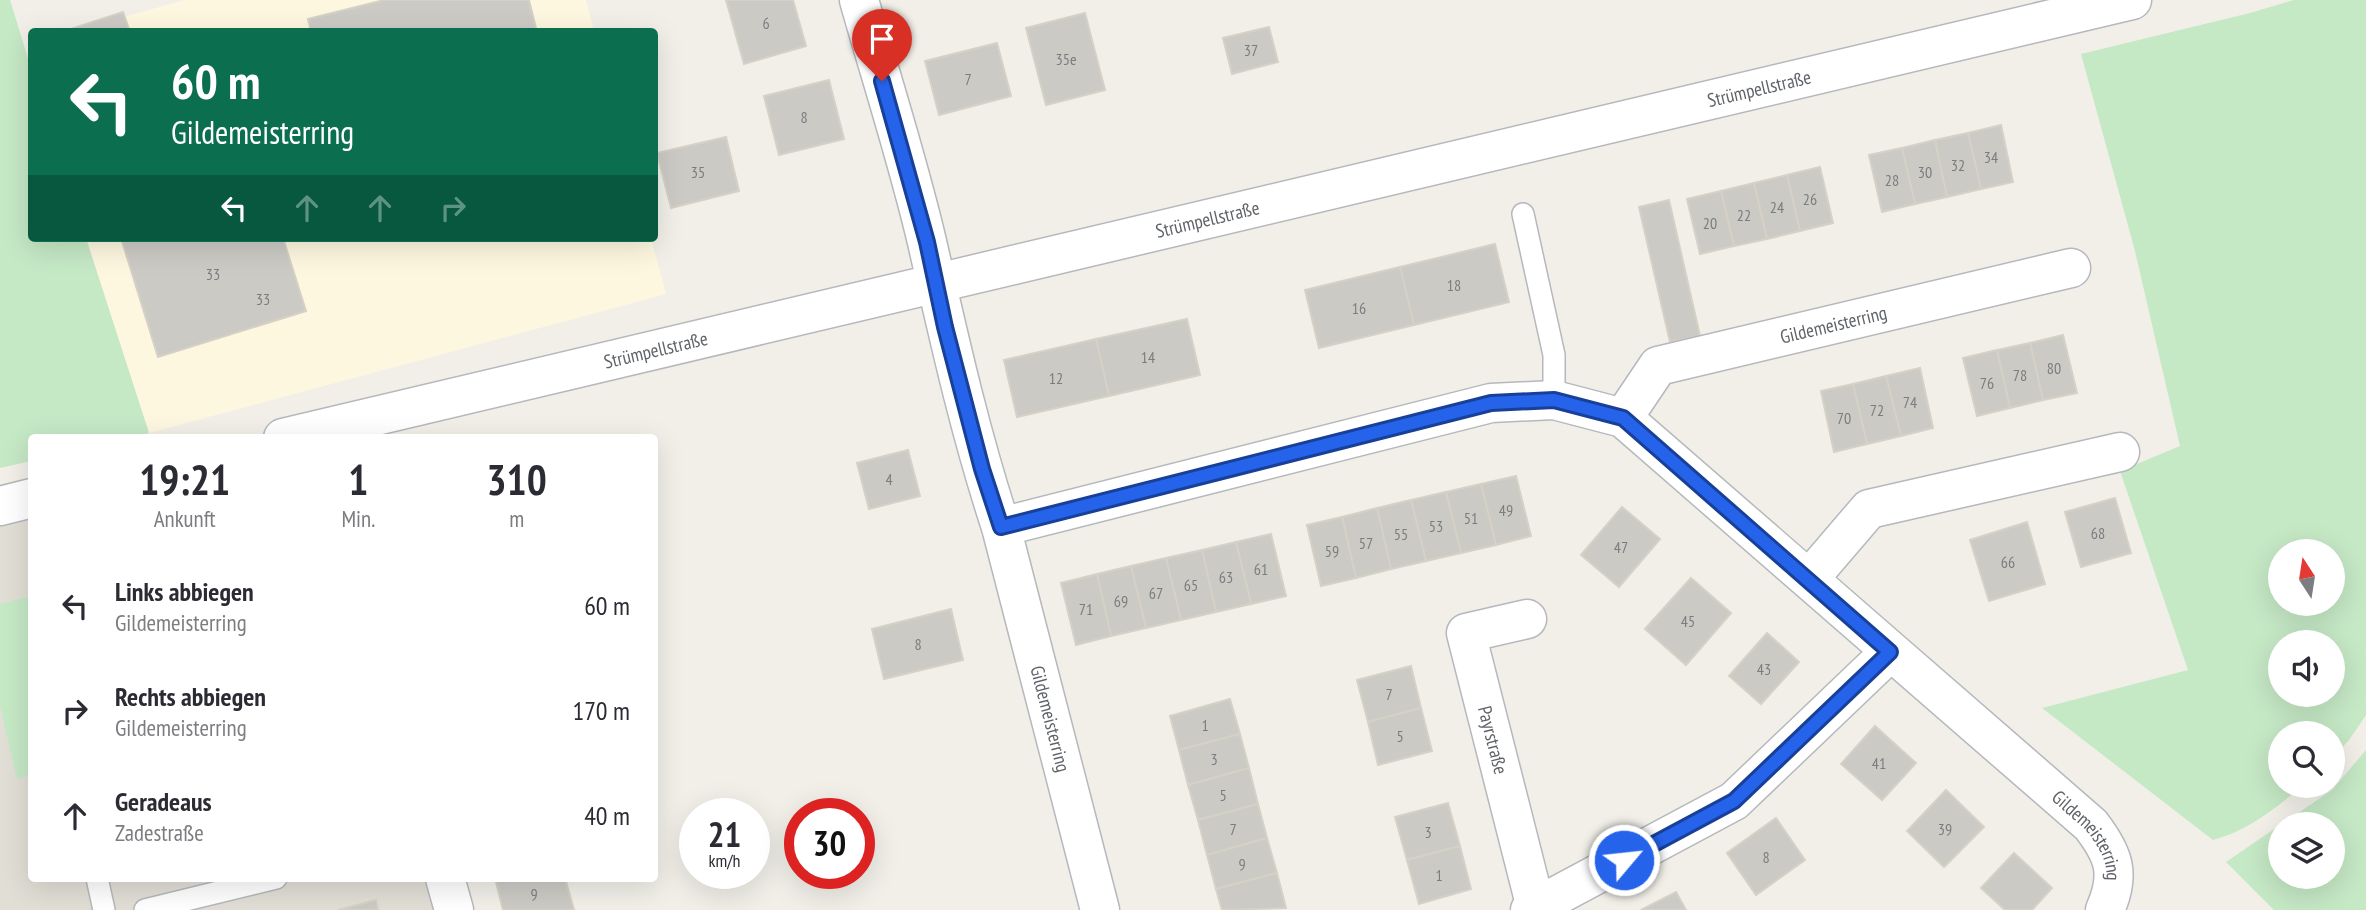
<!DOCTYPE html>
<html lang="de">
<meta charset="utf-8">
<style>
:root{--surface:#fff;--page:#f2f2f3;--text:#2b2b33;--muted:#7c7c81}
body{margin:0;font-family:"PT Sans Narrow",sans-serif;background:var(--page);color:var(--text);height:100vh;display:flex;flex-direction:column;font-size:26px;white-space:nowrap}
*{box-sizing:border-box;margin:0}
p{font-size:23px;color:var(--muted)}
.icon{flex:none;width:38px;height:38px;fill:none;stroke:currentColor;stroke-width:2;stroke-linecap:round;stroke-linejoin:round}
.map{position:relative;flex:1;overflow:hidden}
.side{position:absolute;left:28px;top:434px;width:630px;height:448px;display:flex;flex-direction:column;background:var(--surface);border-radius:7px;box-shadow:0 7px 28px #0002}
.side>*{flex:none}
.top-card{position:absolute;left:28px;top:28px;width:630px;height:214px;border-radius:7px;box-shadow:0 7px 28px #0002;background:#0b6e4f;color:#fff;overflow:hidden}
.needle{width:46px;rotate:348deg}
.buttons{position:absolute;left:2268px;top:539px;display:grid;gap:14px}
.buttons a{display:grid;place-items:center;width:77px;height:77px;border-radius:50%;background:var(--surface);box-shadow:0 7px 28px #0002;font-size:35px}
.speed{position:absolute;left:679px;top:798px;display:flex;gap:14px;font-size:35px;font-weight:700;text-align:center}
.speed>*{display:grid;place-content:center;width:91px;height:91px;border-radius:50%;background:var(--surface);box-shadow:0 7px 28px #0002;line-height:1}
.speed small{font-size:18px;font-weight:400}
.speed .limit{border:10px solid #d22;background:#fff;color:#111}
.pin{position:absolute;display:grid;place-items:center;width:60px;height:60px;color:#fff;margin:-72px -30px;border-radius:50% 50% 50% 0;rotate:-45deg;box-shadow:0 0 7px #0007}
.pin .icon{rotate:45deg}
.me{position:absolute;width:77px;margin:-38px;rotate:62deg;stroke-linejoin:round;filter:drop-shadow(0 0 5px #0008)}
.turn{display:flex;align-items:center;gap:24px;height:147px;padding:0 28px;font-size:32px}
.turn .icon{width:91px;height:91px;stroke-width:2.5}
.turn b{display:block;font-size:49px;line-height:60px}
.lanes{display:flex;align-items:center;height:66px;padding:0 28px;background:#0003;justify-content:center;gap:35px;direction:ltr}
.lanes .off{opacity:.35}
.eta{display:flex;justify-content:space-evenly;align-items:center;height:119px;text-align:center}
.eta b{font-size:42px;font-weight:800;line-height:49px}
ul{padding:0;list-style:none}
li{display:flex;align-items:center;gap:21px;height:105px;padding:0 28px}
li div{flex:1}
li b{display:block;font-size:26px}
li em{font-style:normal}
.map>svg:first-child{display:block}
</style>
<div class="map">
<svg width="2366" height="910" viewBox="0 0 2366 910">
<rect width="100%" height="100%" fill="#f1efe8"/>
<g fill="#fef7e0">
<path d="M185 0H586L594 31 69 32Z"/>
<path d="M85 238H651L666 294 149 433Z"/>
</g>
<path fill="#e1ded6" d="M31 498 32 878 445 879 454 910H0V506Z"/>
<g fill="#c5e8c5" fill-rule="evenodd">
<path d="M0 0H10L31 68 32 238H86L149 433 129 438H32L31 461 0 468Z"/>
<path d="M2294 0H2366V715L2349 740 2333 757V733H2280V786H2302C2275 809 2247 831 2213 840L2042 708 2188 670 2120 471 2180 446 2135 251 2081 54 2250 13ZM2280 551H2333V604H2280ZM2280 642H2333V695H2280Z"/>
<path d="M31 596V775L17 779 0 706V604Z"/>
<path d="M2366 750V910H2274L2226 862 2280 825V877H2333V824H2282L2332 790Z"/>
</g>
<g fill="#cccac5" stroke="#d6d1c6" stroke-width="2">
<path d="M384 0H529L537 32H311L308 19Z"/>
<path d="M726 0H793L806 46 744 64Z"/>
<path d="M123 12 130 32H62Z"/>
<path d="M1085 13 1105 90 1046 105 1026 28Z"/>
<path d="M1269 27 1278 62 1232 74 1223 38Z"/>
<path d="M997 43 1011 96 939 115 925 61Z"/>
<path d="M829 80 844 139 779 155 764 96Z"/>
<path d="M2001 125 2013 182 1981 189 1968 133Z"/>
<path d="M1968 133 1981 189 1947 197 1935 140Z"/>
<path d="M726 137 739 191 671 208 657 153Z"/>
<path d="M1935 140 1947 197 1915 204 1902 148Z"/>
<path d="M1902 148 1915 204 1882 212 1869 155Z"/>
<path d="M1820 167 1833 223 1800 231 1787 175Z"/>
<path d="M1787 175 1800 231 1767 239 1754 183Z"/>
<path d="M1754 183 1767 239 1734 246 1721 191Z"/>
<path d="M1721 191 1734 246 1700 254 1687 199Z"/>
<path d="M1669 200 1700 336 1670 342 1639 207Z"/>
<path d="M121 238H283L306 311 158 357Z"/>
<path d="M1495 244 1509 302 1414 325 1400 267Z"/>
<path d="M1400 267 1414 325 1319 348 1305 290Z"/>
<path d="M1187 319 1200 375 1109 396 1096 339Z"/>
<path d="M2063 335 2077 393 2043 400 2030 343Z"/>
<path d="M1096 339 1109 396 1017 417 1004 360Z"/>
<path d="M2030 343 2043 400 2010 408 1997 350Z"/>
<path d="M1997 350 2010 408 1977 416 1963 358Z"/>
<path d="M1920 368 1933 428 1901 436 1886 376Z"/>
<path d="M1886 376 1901 436 1867 444 1853 384Z"/>
<path d="M1853 384 1867 444 1834 452 1821 391Z"/>
<path d="M908 450 920 496 869 509 857 463Z"/>
<path d="M1516 476 1531 536 1496 545 1481 484Z"/>
<path d="M1481 484 1496 545 1461 553 1446 492Z"/>
<path d="M1446 492 1461 553 1426 561 1411 500Z"/>
<path d="M2115 498 2131 553 2081 567 2065 512Z"/>
<path d="M1411 500 1426 561 1391 569 1377 508Z"/>
<path d="M1622 507 1660 539 1619 587 1581 555Z"/>
<path d="M1377 508 1391 569 1356 578 1342 517Z"/>
<path d="M1342 517 1356 578 1321 586 1307 525Z"/>
<path d="M2027 522 2045 584 1989 601 1970 540Z"/>
<path d="M1271 534 1286 596 1251 604 1236 542Z"/>
<path d="M1236 542 1251 604 1216 612 1202 550Z"/>
<path d="M1202 550 1216 612 1181 620 1166 558Z"/>
<path d="M1166 558 1181 620 1146 628 1131 566Z"/>
<path d="M1131 566 1146 628 1111 636 1097 574Z"/>
<path d="M1097 574 1111 636 1076 645 1061 583Z"/>
<path d="M1691 578 1731 613 1686 665 1645 629Z"/>
<path d="M951 609 963 660 884 679 872 629Z"/>
<path d="M1767 633 1799 662 1761 704 1729 676Z"/>
<path d="M1411 666 1421 708 1368 722 1357 680Z"/>
<path d="M1230 699 1240 734 1179 750 1170 716Z"/>
<path d="M1421 708 1432 751 1378 765 1368 722Z"/>
<path d="M1875 726 1916 763 1882 800 1841 764Z"/>
<path d="M1240 734 1249 768 1188 785 1179 750Z"/>
<path d="M1249 768 1258 804 1198 820 1188 785Z"/>
<path d="M1946 790 1984 827 1944 867 1907 831Z"/>
<path d="M1448 803 1460 846 1407 860 1395 817Z"/>
<path d="M1258 804 1267 838 1207 855 1198 820Z"/>
<path d="M1776 818 1805 860 1756 895 1727 853Z"/>
<path d="M1267 838 1277 873 1216 889 1207 855Z"/>
<path d="M1460 846 1471 889 1419 904 1407 860Z"/>
<path d="M2014 853 2052 888 2032 910H2005L1981 888Z"/>
<path d="M1277 873 1286 908 1222 910 1216 889Z"/>
<path d="M495 878H565L574 910H503Z"/>
<path d="M1676 892 1686 910H1641Z"/>
<path d="M376 900 378 910H338L342 909Z"/>
</g>
<g fill="none" stroke-linecap="round" stroke-linejoin="round">
<g stroke="#b5b8bc" stroke-width="24">
<g id="service">
<path d="M1523 214 1554 355V400"/>
<path d="M97 878 104 910"/>
<path d="M145 910 276 878"/>
</g>
</g>
<g stroke="#b5b8bc" stroke-width="41">
<g id="minor">
<path id="s1" d="M859 0C882 81 908 161 927 242 949 338 970 433 1001 527L1100 910"/>
<path id="s2" d="M1623 418 1658 366 2071 268"/>
<path id="s3" d="M1001 527 1491 403 1554 400 1623 418 2091 825C2114 855 2121 874 2105 910"/>
<path d="M1809 579 1869 509 2120 452"/>
<path id="s4" d="M1527 619 1466 633 1536 908"/>
<path d="M445 878 454 910"/>
<path d="M1530 910 1734 801 1890 652"/>
</g>
</g>
<g stroke="#b5b8bc" stroke-width="41">
<g id="tertiary">
<path id="s5" d="M283 438 2132 0"/>
<path d="M0 506 32 498"/>
</g>
</g>
<use href="#service" stroke="#fff" stroke-width="21"/>
<use href="#minor" stroke="#fff" stroke-width="38"/>
<use href="#tertiary" stroke="#fff" stroke-width="38"/>
</g>
<g fill="none" stroke-linecap="round" stroke-linejoin="round">
<g stroke="#184099" stroke-width="18">
<path id="route" d="M882 81 927 242 945 327 982 469 1001 527 1491 403 1554 400 1623 418 1890 652 1734 801 1624 860"/>
</g>
<use href="#route" stroke="#2563eb" stroke-width="12"/>
</g>
<g text-anchor="middle" stroke-width="5" stroke-linejoin="round" paint-order="stroke">
<g font-size="16" fill="#7a7d7f">
<text x="766" y="29">6</text>
<text x="1251" y="56">37</text>
<text x="1066" y="65">35e</text>
<text x="968" y="85">7</text>
<text x="804" y="123">8</text>
<text x="1991" y="163">34</text>
<text x="1958" y="171">32</text>
<text x="698" y="178">35</text>
<text x="1925" y="178">30</text>
<text x="1892" y="186">28</text>
<text x="1810" y="205">26</text>
<text x="1777" y="213">24</text>
<text x="1744" y="221">22</text>
<text x="1710" y="229">20</text>
<text x="213" y="280">33</text>
<text x="1454" y="291">18</text>
<text x="263" y="305">33</text>
<text x="1359" y="314">16</text>
<text x="1148" y="363">14</text>
<text x="2054" y="374">80</text>
<text x="2020" y="381">78</text>
<text x="1056" y="384">12</text>
<text x="1987" y="389">76</text>
<text x="1910" y="408">74</text>
<text x="1877" y="416">72</text>
<text x="1844" y="424">70</text>
<text x="889" y="485">4</text>
<text x="1506" y="516">49</text>
<text x="1471" y="524">51</text>
<text x="1436" y="532">53</text>
<text x="2098" y="539">68</text>
<text x="1401" y="540">55</text>
<text x="1366" y="549">57</text>
<text x="1621" y="553">47</text>
<text x="1332" y="557">59</text>
<text x="2008" y="568">66</text>
<text x="1261" y="575">61</text>
<text x="1226" y="583">63</text>
<text x="1191" y="591">65</text>
<text x="1156" y="599">67</text>
<text x="1121" y="607">69</text>
<text x="1086" y="615">71</text>
<text x="1688" y="627">45</text>
<text x="918" y="650">8</text>
<text x="1764" y="675">43</text>
<text x="1389" y="700">7</text>
<text x="1205" y="731">1</text>
<text x="1400" y="742">5</text>
<text x="1214" y="765">3</text>
<text x="1879" y="769">41</text>
<text x="1223" y="801">5</text>
<text x="1233" y="835">7</text>
<text x="1945" y="835">39</text>
<text x="1428" y="838">3</text>
<text x="1766" y="863">8</text>
<text x="1242" y="870">9</text>
<text x="1439" y="881">1</text>
<text x="534" y="900">9</text>
</g>
<g font-size="19" fill="#5f6368" stroke="#fff">
<text dy="7" stroke="none"><textPath href="#s5" startOffset="1517">Strümpellstraße</textPath></text>
<text dy="7" stroke="none"><textPath href="#s5" startOffset="950">Strümpellstraße</textPath></text>
<text dy="7" stroke="none"><textPath href="#s2" startOffset="243">Gildemeisterring</textPath></text>
<text dy="7" stroke="none"><textPath href="#s5" startOffset="383">Strümpellstraße</textPath></text>
<text dy="7" stroke="none"><textPath href="#s1" startOffset="744">Gildemeisterring</textPath></text>
<text dy="7" stroke="none"><textPath href="#s4" startOffset="173">Payrstraße</textPath></text>
<text dy="7" stroke="none"><textPath href="#s3" startOffset="1267">Gildemeisterring</textPath></text>
</g>
</g>
</svg>
<div class="buttons">
<a><svg class="needle" viewBox="-14 -14 28 28"><path d="M0-13l5 13h-10z" fill="#e53935"/><path d="M0 13l5-13h-10z" fill="#7c7c81"/></svg></a>
<a><svg class="icon" aria-label="sound" viewBox="0 0 24 24"><path d="M4 9h4l5-4v14l-5-4H4zM17 9q2 3 0 6"/></svg></a>
<a><svg class="icon" aria-label="search" viewBox="0 0 24 24"><circle cx="10" cy="10" r="6"/><path d="M15 15l6 6"/></svg></a>
<a><svg class="icon" aria-label="layers" viewBox="0 0 24 24"><path d="M12 4l9 5-9 5-9-5zM3 14l9 5 9-5"/></svg></a>
</div>
<div class="speed"><div>21<small>km/h</small></div><div class="limit">30</div></div>
<div class="pin" style="left:882px;top:81px;background:#d93025"><svg class="icon" aria-label="arrive" viewBox="0 0 24 24"><path d="M6 21V4h12l-3 4 3 4H6"/></svg></div>
<svg class="me" style="left:1624px;top:860px" viewBox="-20 -20 40 40"><circle r="17" fill="#2563eb" stroke="#fff" stroke-width="3"/><path d="M0-11L8 9 0 5-8 9z" fill="#fff"/></svg>
<div class="top-card">
<div class="turn"><svg class="icon" aria-label="left" viewBox="0 0 24 24"><path d="M17 20v-9H6M10 6l-5 5 5 5"/></svg><div><b>60 m</b>Gildemeisterring</div></div>
<div class="lanes"><svg class="icon" aria-label="left" viewBox="0 0 24 24"><path d="M17 20v-9H6M10 6l-5 5 5 5"/></svg><svg class="icon off" aria-label="ahead" viewBox="0 0 24 24"><path d="M12 20V5M6 11l6-6 6 6"/></svg><svg class="icon off" aria-label="ahead" viewBox="0 0 24 24"><path d="M12 20V5M6 11l6-6 6 6"/></svg><svg class="icon off" aria-label="right" viewBox="0 0 24 24"><path d="M7 20v-9h11M14 6l5 5-5 5"/></svg></div>
</div>
<section class="side">
<div class="eta">
<div><b>19:21</b><p>Ankunft</p></div>
<div><b>1</b><p>Min.</p></div>
<div><b>310</b><p>m</p></div>
</div>
<ul>
<li><svg class="icon" aria-label="left" viewBox="0 0 24 24"><path d="M17 20v-9H6M10 6l-5 5 5 5"/></svg><div><b>Links abbiegen</b><p>Gildemeisterring</p></div><em>60 m</em></li>
<li><svg class="icon" aria-label="right" viewBox="0 0 24 24"><path d="M7 20v-9h11M14 6l5 5-5 5"/></svg><div><b>Rechts abbiegen</b><p>Gildemeisterring</p></div><em>170 m</em></li>
<li><svg class="icon" aria-label="ahead" viewBox="0 0 24 24"><path d="M12 20V5M6 11l6-6 6 6"/></svg><div><b>Geradeaus</b><p>Zadestraße</p></div><em>40 m</em></li>
</ul>
</section>
</div>
